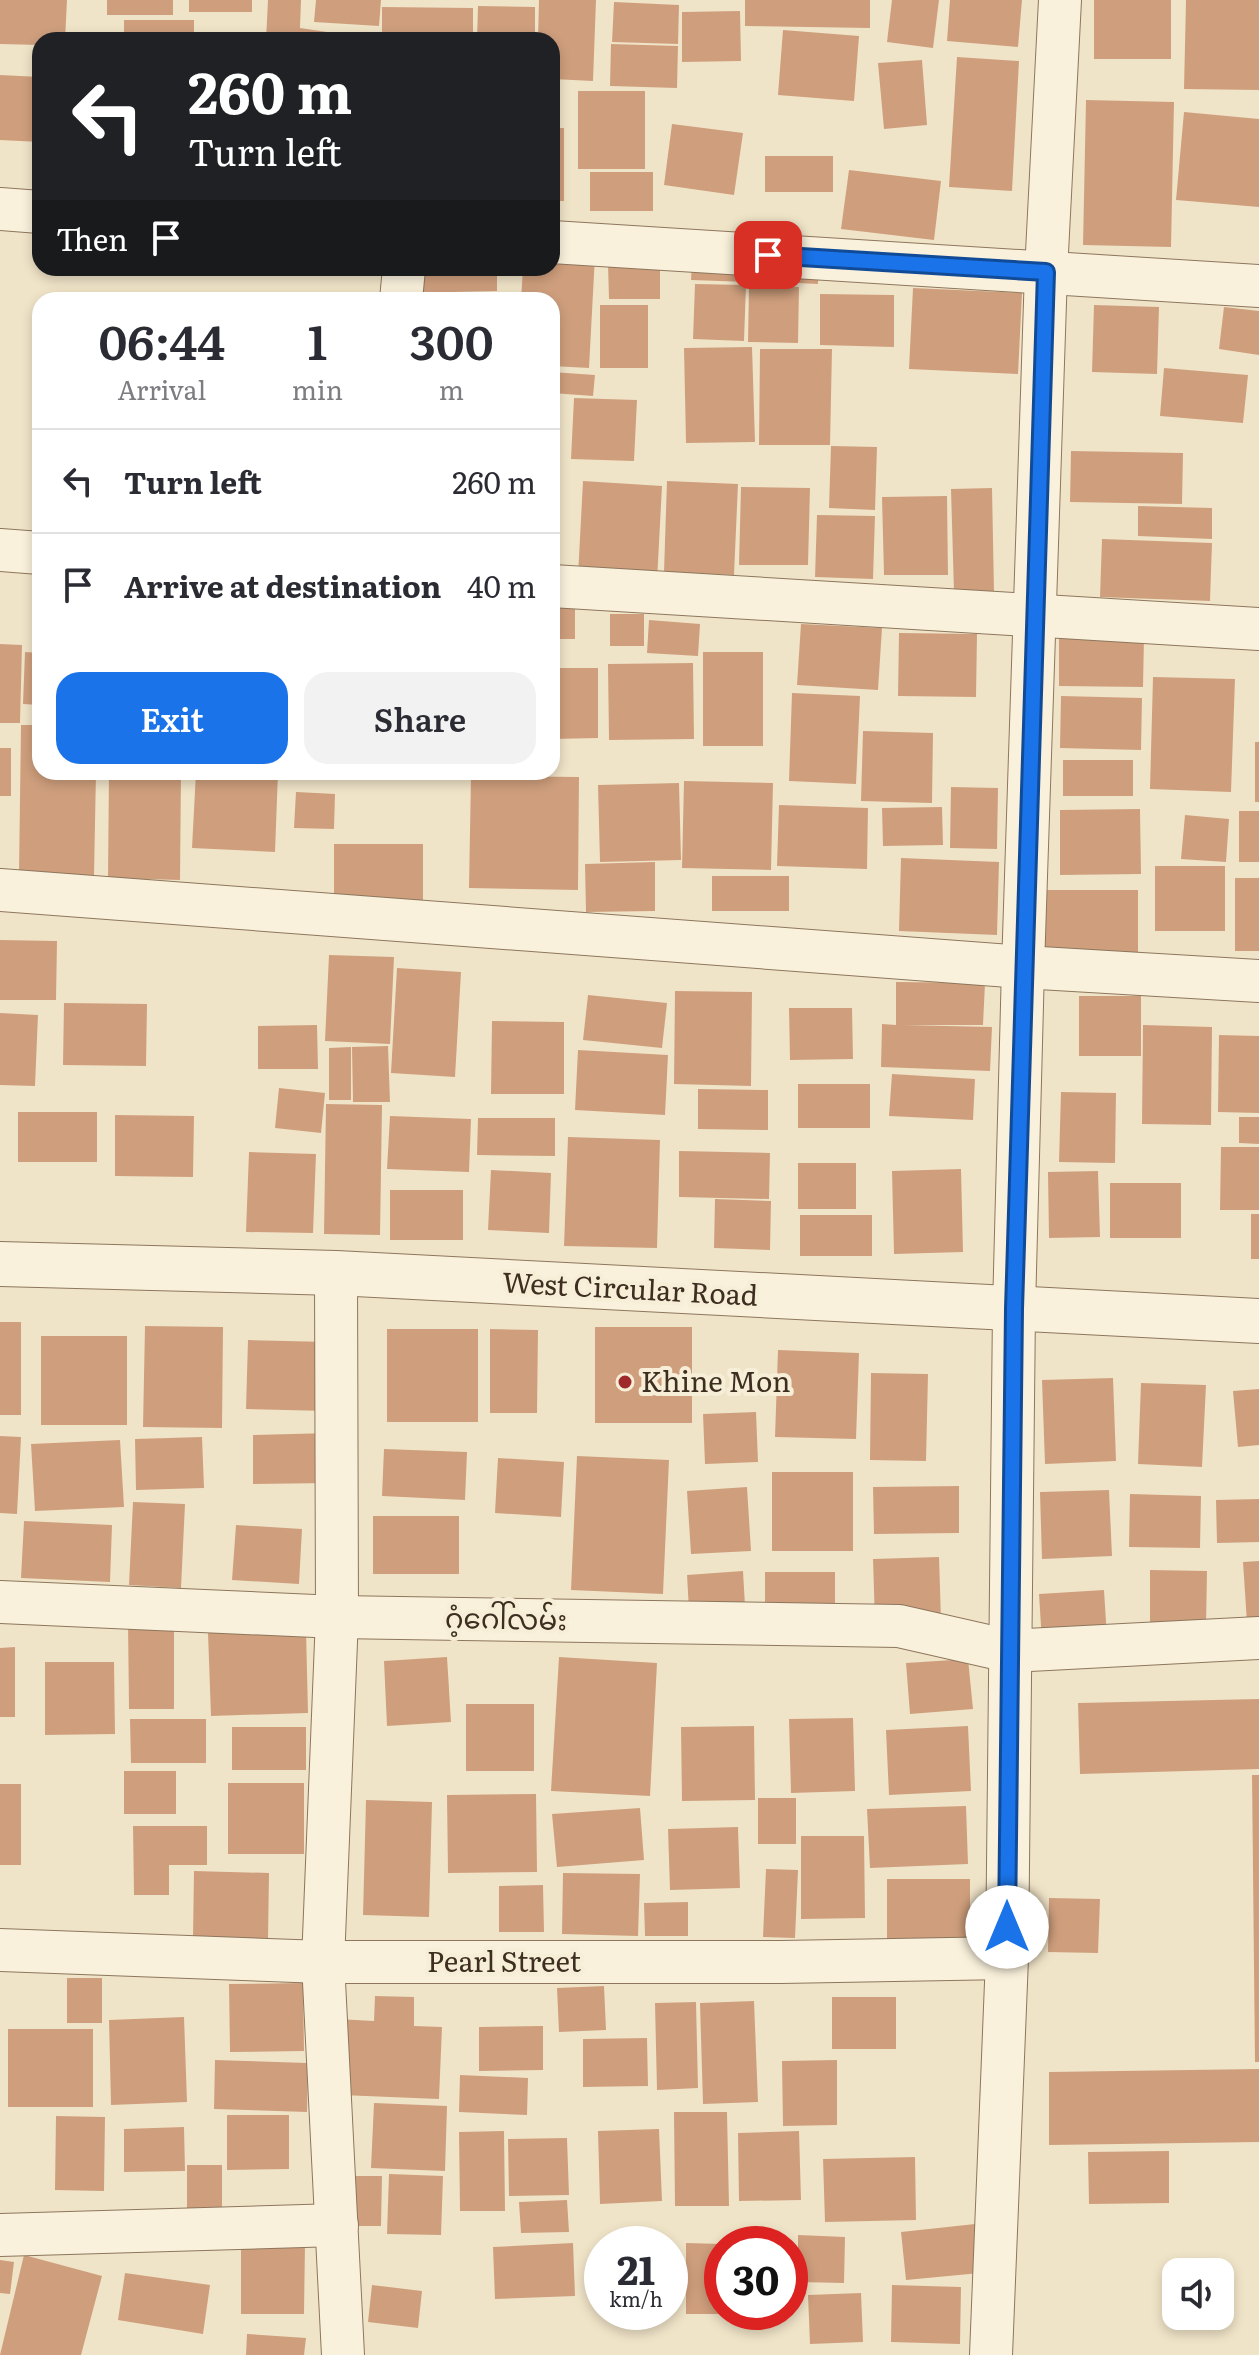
<!DOCTYPE html>
<meta charset="utf-8">
<style>
:root{--surface:#fff;--page:#f2f2f3;--text:#2b2b33;--muted:#7c7c81;--line:#e1e1e2;--accent:#1a73e8}
body{margin:0;font-family:Literata,"Noto Sans Myanmar",serif;background:var(--page);color:var(--text);height:100vh;display:flex;flex-direction:column;font-size:30px;white-space:nowrap}
*{box-sizing:border-box;margin:0}
p{font-size:26px;color:var(--muted)}
.icon{flex:none;width:44px;height:44px;fill:none;stroke:currentColor;stroke-width:2;stroke-linecap:round;stroke-linejoin:round}
.map{position:relative;flex:1;overflow:hidden}
.panel{position:absolute;left:32px;top:292px;width:528px;height:488px;display:flex;flex-direction:column;background:var(--surface);border-radius:24px;box-shadow:0 4px 12px #0003}
.panel>*{flex:none}
.top-card{position:absolute;left:32px;top:32px;width:528px;height:244px;border-radius:24px;box-shadow:0 4px 12px #0003;background:#202124;color:#fff;overflow:hidden}
.buttons{position:absolute;left:1162px;top:2258px;display:grid;gap:16px}
.buttons a{display:grid;place-items:center;width:72px;height:72px;border-radius:16px;background:var(--surface);box-shadow:0 4px 12px #0003;font-size:40px}
.speed{position:absolute;left:584px;top:2226px;display:flex;gap:16px;font-size:40px;font-weight:700;text-align:center}
.speed>*{display:grid;place-content:center;width:104px;height:104px;border-radius:50%;background:var(--surface);box-shadow:0 4px 12px #0003;line-height:1}
.speed small{font-size:20px;font-weight:400}
.speed .limit{border:12px solid #d22;background:#fff;color:#111}
.pin{position:absolute;display:grid;place-items:center;width:68px;height:68px;color:#fff;margin:-34px;border-radius:16px;box-shadow:0 4px 12px #0006}
.me{position:absolute;width:88px;margin:-44px;rotate:0deg;stroke-linejoin:round;filter:drop-shadow(0 0 6px #0008)}
.turn{display:flex;align-items:center;gap:28px;height:168px;padding:0 24px;font-size:36px}
.turn .icon{width:104px;height:104px;stroke-width:2.5}
.turn b{display:block;font-size:56px;line-height:68px}
.then{display:flex;align-items:center;height:76px;padding:0 24px;background:#0003;gap:16px;font-size:30px}
.eta{display:flex;justify-content:space-evenly;align-items:center;height:136px;text-align:center}
.eta b{font-size:48px;font-weight:600;line-height:56px}
.cta{display:flex;gap:16px;margin-top:auto;padding:16px 24px}
.cta a{flex:1;height:92px;border-radius:24px;background:var(--accent);color:#fff;font-size:32px;font-weight:600;line-height:92px;text-align:center}
.cta a+a{background:var(--page);color:var(--text)}
ul{padding:0;list-style:none}
li{display:flex;align-items:center;gap:24px;height:104px;padding:0 24px;border-top:2px solid var(--line)}
li div{flex:1}
li b{display:block;font-size:30px}
li em{font-style:normal}
.map>svg:first-child{display:block}
</style>
<div class="map">
<svg width="1259" height="2355" viewBox="0 0 1259 2355">
<rect width="100%" height="100%" fill="#f0e4c8"/>
<g fill="#cf9f7d">
<path d="M0 0H67L65 40H40V45L0 44Z"/>
<rect x="107" y="0" width="66" height="15"/>
<rect x="189" y="0" width="63" height="12"/>
<path d="M268 0H301L300 28 381 40H266Z"/>
<path d="M316 0H381L379 26 314 22Z"/>
<path d="M539 0H596L593 81 552 79V40H538Z"/>
<path d="M745 0H870V28L745 26Z"/>
<path d="M892 0H939L933 48 887 42Z"/>
<path d="M950 0H1022L1018 47 947 41Z"/>
<rect x="1094" y="0" width="77" height="59"/>
<path d="M1186 0H1259V90L1184 89Z"/>
<path d="M614 2 679 5 678 44 612 42Z"/>
<path d="M478 6 535 7V40H477Z"/>
<path d="M382 7 473 8V40H382Z"/>
<path d="M740 11 741 61 682 62V12Z"/>
<rect x="124" y="20" width="70" height="20"/>
<path d="M783 30 859 36 854 101 778 95Z"/>
<path d="M611 44 678 46 677 88 610 86Z"/>
<path d="M957 57 1019 61 1012 191 949 187Z"/>
<path d="M922 60 927 125 884 129 878 63Z"/>
<path d="M0 75 40 77V142L0 140Z"/>
<rect x="578" y="91" width="67" height="78"/>
<path d="M1086 100 1174 102 1171 247 1083 245Z"/>
<path d="M1184 112 1259 119V207L1176 200Z"/>
<path d="M672 124 743 133 734 195 664 185Z"/>
<rect x="552" y="128" width="12" height="73"/>
<rect x="765" y="156" width="68" height="36"/>
<path d="M849 170 941 181 934 240 841 229Z"/>
<rect x="590" y="172" width="63" height="39"/>
<path d="M552 253 595 256 589 368 552 366V300H521L523 268H552Z"/>
<path d="M780 259 819 262 818 284 779 282Z"/>
<path d="M660 262V299H609L608 264Z"/>
<path d="M692 262 748 264V282L691 280Z"/>
<path d="M409 268H497V291L410 293Z"/>
<path d="M695 284 746 285 744 341 693 339Z"/>
<path d="M749 286 799 287 798 343 748 342Z"/>
<path d="M913 288 1022 293 1018 374 909 369Z"/>
<path d="M820 294 894 295V347L820 345Z"/>
<rect x="600" y="305" width="48" height="63"/>
<path d="M1094 305 1159 307 1157 374 1092 372Z"/>
<path d="M1224 307 1259 311V355L1219 349Z"/>
<path d="M752 347 755 442 686 443 684 348Z"/>
<path d="M760 349H832L830 445H759Z"/>
<path d="M1164 368 1248 375 1243 423 1160 416Z"/>
<path d="M552 372 595 375 593 396 552 393Z"/>
<path d="M574 398 637 400 634 461 571 459Z"/>
<path d="M831 446 877 447 875 510 829 508Z"/>
<path d="M1071 451 1183 453 1182 504 1070 502Z"/>
<path d="M583 481 662 486 657 581 578 576Z"/>
<path d="M667 481 738 484 734 575 664 572Z"/>
<path d="M741 487 810 488 808 565H739Z"/>
<path d="M992 488 994 591 954 592 951 489Z"/>
<path d="M947 496 948 575H884L882 497Z"/>
<path d="M1138 506 1212 508V539L1138 536Z"/>
<path d="M552 509H559L557 565 552 564Z"/>
<path d="M817 515 875 516 873 579 815 577Z"/>
<path d="M1102 539 1212 543 1210 601 1100 597Z"/>
<path d="M35 585H40V643H36Z"/>
<rect x="552" y="606" width="23" height="33"/>
<rect x="610" y="614" width="34" height="32"/>
<path d="M649 620 700 624 698 656 647 653Z"/>
<path d="M801 624 882 628 878 690 797 685Z"/>
<path d="M899 633 977 634 976 697 898 696Z"/>
<path d="M1059 636 1144 637 1143 687 1059 686Z"/>
<path d="M0 644 22 645 20 723H0Z"/>
<path d="M25 652 40 653V705L23 704Z"/>
<rect x="703" y="652" width="60" height="94"/>
<path d="M693 663 694 739 609 740 608 664Z"/>
<path d="M552 668H598V738L552 739Z"/>
<path d="M1153 677 1235 679 1231 792 1150 789Z"/>
<path d="M792 693 860 696 856 784 789 781Z"/>
<path d="M1061 696 1142 698 1141 750 1060 748Z"/>
<path d="M21 725H40V772H96L94 876 19 874Z"/>
<path d="M863 731 933 733 932 803 861 801Z"/>
<rect x="1255" y="742" width="4" height="60"/>
<rect x="0" y="748" width="11" height="48"/>
<rect x="1063" y="760" width="70" height="36"/>
<path d="M109 772H181L180 880 108 878Z"/>
<path d="M196 772H278L275 852 192 848Z"/>
<path d="M471 776 579 777 578 890 469 888Z"/>
<path d="M684 781 773 783 771 870 682 868Z"/>
<path d="M679 783 681 860 600 862 598 785Z"/>
<path d="M951 787 998 788 997 849 950 848Z"/>
<path d="M296 792 335 794 334 829 294 828Z"/>
<path d="M779 805 868 808 867 869 777 866Z"/>
<path d="M942 807 943 845 883 846 882 808Z"/>
<path d="M1140 809 1141 874 1060 875V810Z"/>
<rect x="1239" y="811" width="20" height="51"/>
<path d="M1185 815 1229 819 1226 862 1181 859Z"/>
<rect x="334" y="844" width="89" height="57"/>
<path d="M901 858 999 862 997 935 899 931Z"/>
<path d="M655 862V911L586 912 585 864Z"/>
<rect x="1155" y="866" width="70" height="65"/>
<rect x="712" y="876" width="77" height="35"/>
<rect x="1235" y="878" width="24" height="73"/>
<rect x="1044" y="890" width="94" height="63"/>
<path d="M0 940 57 941 56 1000H0Z"/>
<path d="M329 955 394 957 390 1044 325 1041Z"/>
<path d="M397 968 461 972 455 1077 391 1073Z"/>
<path d="M896 982 985 983 983 1025H904L992 1027 990 1071 881 1067 882 1024 896 1025Z"/>
<path d="M675 991 752 992 751 1086 674 1084Z"/>
<path d="M588 995 667 1003 662 1048 583 1040Z"/>
<rect x="1079" y="996" width="62" height="60"/>
<path d="M64 1003 147 1004 146 1066 63 1065Z"/>
<path d="M789 1008H852L853 1059 790 1060Z"/>
<path d="M0 1013 38 1015 35 1086 0 1085Z"/>
<path d="M492 1021 564 1022V1094H491Z"/>
<path d="M317 1025 318 1069H258V1026Z"/>
<path d="M1143 1025 1212 1027 1211 1125 1142 1124Z"/>
<path d="M1219 1035 1259 1036V1113L1218 1112Z"/>
<path d="M388 1046 390 1102H353L352 1047Z"/>
<path d="M351 1047V1100H329V1048Z"/>
<path d="M578 1050 668 1055 665 1115 575 1110Z"/>
<path d="M892 1074 975 1079 973 1120 889 1116Z"/>
<rect x="798" y="1084" width="72" height="44"/>
<path d="M279 1088 325 1093 321 1133 275 1128Z"/>
<path d="M698 1089 768 1090V1130L698 1129Z"/>
<path d="M1061 1092 1116 1093 1115 1163 1059 1162Z"/>
<path d="M326 1104 382 1105 380 1235 324 1234Z"/>
<rect x="18" y="1112" width="79" height="50"/>
<path d="M115 1115 194 1116 193 1177 115 1176Z"/>
<path d="M390 1116 471 1119 469 1172 387 1169Z"/>
<path d="M1239 1117H1259V1144L1239 1143Z"/>
<path d="M478 1118H555V1156L477 1155Z"/>
<path d="M568 1137 660 1140 657 1248 564 1246Z"/>
<path d="M1221 1147H1259V1210H1220Z"/>
<path d="M679 1151 770 1153 769 1199 679 1197Z"/>
<path d="M249 1152 316 1154 313 1233 246 1232Z"/>
<rect x="798" y="1163" width="58" height="46"/>
<path d="M961 1169 963 1252 894 1254 892 1171Z"/>
<path d="M491 1170 551 1173 549 1233 488 1230Z"/>
<path d="M1098 1171 1100 1237 1049 1238 1048 1172Z"/>
<rect x="1110" y="1183" width="71" height="55"/>
<rect x="390" y="1190" width="73" height="50"/>
<path d="M715 1199 771 1201 770 1250 714 1248Z"/>
<rect x="1251" y="1214" width="8" height="45"/>
<rect x="800" y="1215" width="72" height="41"/>
<rect x="0" y="1322" width="21" height="93"/>
<path d="M145 1326 223 1327 222 1428 143 1427Z"/>
<rect x="595" y="1327" width="97" height="96"/>
<rect x="387" y="1329" width="91" height="93"/>
<path d="M490 1329 538 1330 537 1413H490Z"/>
<rect x="41" y="1336" width="86" height="89"/>
<path d="M248 1340 329 1342 327 1411 246 1409Z"/>
<path d="M778 1350 859 1353 856 1439 775 1437Z"/>
<path d="M871 1373 928 1374 926 1461 870 1460Z"/>
<path d="M1113 1378 1116 1461 1045 1464 1042 1380Z"/>
<path d="M1141 1383 1206 1385 1202 1467 1138 1464Z"/>
<path d="M1259 1389V1445L1238 1447 1233 1391Z"/>
<path d="M756 1412 758 1462 705 1464 703 1414Z"/>
<path d="M330 1433 331 1483 253 1484V1435Z"/>
<path d="M0 1436 21 1437 17 1514 0 1513Z"/>
<path d="M202 1437 204 1488 136 1490 135 1439Z"/>
<path d="M120 1440 124 1507 35 1511 31 1444Z"/>
<path d="M384 1449 467 1452 465 1500 382 1496Z"/>
<path d="M577 1456 669 1460 663 1594 571 1590Z"/>
<path d="M498 1458 564 1462 561 1517 495 1513Z"/>
<rect x="772" y="1472" width="81" height="79"/>
<path d="M959 1486V1533L874 1534 873 1487Z"/>
<path d="M747 1487 751 1551 691 1554 687 1491Z"/>
<path d="M1109 1490 1112 1556 1042 1559 1040 1492Z"/>
<path d="M1130 1494 1201 1496 1200 1548 1129 1547Z"/>
<path d="M1259 1499V1542L1217 1543 1216 1500Z"/>
<path d="M133 1502 185 1504 181 1588 129 1585Z"/>
<rect x="373" y="1516" width="86" height="58"/>
<path d="M24 1521 112 1525 110 1582 21 1578Z"/>
<path d="M236 1525 302 1529 299 1584 232 1580Z"/>
<path d="M939 1557 941 1621 875 1623 873 1559Z"/>
<path d="M1259 1561V1622L1247 1623 1243 1562Z"/>
<path d="M1150 1570 1207 1571 1206 1627 1150 1626Z"/>
<path d="M743 1571 745 1606 689 1610 687 1575Z"/>
<rect x="765" y="1572" width="70" height="44"/>
<path d="M1104 1590 1107 1638 1042 1642 1039 1594Z"/>
<path d="M174 1620V1709H129L128 1621Z"/>
<path d="M306 1630 308 1713 211 1716 208 1633Z"/>
<path d="M15 1647V1717H0V1648Z"/>
<path d="M447 1657 451 1722 387 1726 384 1661Z"/>
<path d="M559 1657 657 1663 650 1796 551 1791Z"/>
<path d="M968 1659 973 1709 910 1714 906 1663Z"/>
<path d="M45 1662H114L115 1734 45 1735Z"/>
<path d="M1259 1699V1769L1080 1774 1078 1703Z"/>
<rect x="466" y="1704" width="68" height="67"/>
<path d="M853 1718 855 1791 791 1793 789 1719Z"/>
<path d="M130 1719H206V1763H131Z"/>
<path d="M754 1726 755 1800 682 1801 681 1727Z"/>
<path d="M968 1726 971 1791 889 1795 886 1730Z"/>
<rect x="232" y="1727" width="74" height="43"/>
<rect x="124" y="1771" width="52" height="43"/>
<path d="M1252 1775H1259V2062H1255Z"/>
<rect x="228" y="1783" width="76" height="71"/>
<rect x="0" y="1784" width="21" height="81"/>
<path d="M536 1794 537 1872 448 1873 447 1795Z"/>
<rect x="758" y="1798" width="38" height="46"/>
<path d="M366 1800 432 1802 429 1917 363 1915Z"/>
<path d="M966 1806 968 1864 870 1868 867 1809Z"/>
<path d="M640 1808 644 1860 557 1867 552 1814Z"/>
<path d="M133 1826H207V1865H169V1895H134Z"/>
<path d="M738 1827 740 1888 670 1890 668 1829Z"/>
<path d="M801 1836H864L865 1918 801 1919Z"/>
<path d="M766 1869 798 1870 795 1938 763 1937Z"/>
<path d="M194 1871 269 1873 268 1940 193 1938Z"/>
<path d="M563 1873 640 1874 638 1936 562 1934Z"/>
<rect x="887" y="1879" width="83" height="61"/>
<path d="M543 1885 544 1932H499V1886Z"/>
<path d="M1049 1898 1100 1899 1098 1953 1048 1952Z"/>
<path d="M688 1902V1936H645L644 1903Z"/>
<rect x="67" y="1978" width="35" height="45"/>
<path d="M303 1983 304 2051 230 2052 229 1984Z"/>
<path d="M604 1986 606 2030 559 2032 557 1988Z"/>
<path d="M375 1996 414 1997V2026L442 2027 439 2099 341 2095 337 2019 374 2021Z"/>
<rect x="832" y="1997" width="64" height="52"/>
<path d="M754 2001 758 2102 703 2104 700 2003Z"/>
<path d="M696 2002 698 2088 657 2090 655 2003Z"/>
<path d="M184 2017 187 2102 111 2105 109 2020Z"/>
<path d="M543 2026V2070L479 2071V2027Z"/>
<rect x="8" y="2029" width="85" height="78"/>
<path d="M647 2038 648 2086 583 2087V2039Z"/>
<path d="M215 2060 308 2063 307 2112 214 2109Z"/>
<path d="M837 2060V2125L783 2126 782 2061Z"/>
<path d="M1259 2069V2142L1049 2145V2072Z"/>
<path d="M460 2075 528 2078 527 2115 459 2112Z"/>
<path d="M374 2103 447 2106 445 2171 371 2168Z"/>
<path d="M674 2112H727L729 2206H675Z"/>
<path d="M227 2115H289V2169L227 2170Z"/>
<path d="M56 2116 105 2117 104 2191 55 2190Z"/>
<path d="M184 2127 185 2171 124 2172V2129Z"/>
<path d="M659 2129 662 2201 600 2204 598 2131Z"/>
<path d="M504 2131 505 2211H460L459 2132Z"/>
<path d="M799 2131 801 2200 739 2201 738 2133Z"/>
<path d="M567 2138 569 2195 509 2196 508 2139Z"/>
<path d="M1169 2151V2203L1089 2204 1088 2152Z"/>
<path d="M915 2157 916 2220 825 2222 823 2159Z"/>
<rect x="187" y="2165" width="35" height="53"/>
<path d="M389 2174 443 2176 441 2235 387 2234Z"/>
<path d="M349 2176H382L381 2226H349Z"/>
<path d="M567 2200 569 2232 521 2233 519 2202Z"/>
<path d="M975 2224 980 2273 906 2280 901 2232Z"/>
<path d="M798 2235 845 2237 844 2283 798 2282Z"/>
<rect x="612" y="2239" width="56" height="5"/>
<path d="M241 2243 305 2244 304 2314H241Z"/>
<path d="M573 2243 575 2296 495 2299 493 2247Z"/>
<path d="M686 2243 722 2244V2314H686Z"/>
<path d="M24 2255 102 2276 81 2355H0Z"/>
<path d="M0 2260 14 2262 10 2294 0 2293Z"/>
<path d="M125 2273 210 2285 203 2334 118 2320Z"/>
<path d="M372 2285 422 2291 418 2328 368 2322Z"/>
<path d="M892 2285 961 2287 960 2344 891 2342Z"/>
<path d="M861 2293 863 2342 810 2344 808 2295Z"/>
<path d="M247 2334 306 2338 304 2355H246Z"/>
</g>
<g fill="none" stroke-linecap="round" stroke-linejoin="round">
<g stroke="#8d765c" stroke-width="44">
<g id="minor">
<path d="M0 209 40 212"/>
<path d="M552 242 1259 286"/>
<path d="M401 300 404 268"/>
<path d="M0 550 40 553"/>
<path d="M552 586 1259 629"/>
<path d="M0 890 1023 967 1259 981"/>
<path d="M336 1273 337 1617 323 1962 343 2355"/>
<path d="M0 1602 337 1617 899 1626 1009 1651 1259 1638"/>
<path d="M0 1950 323 1962H781L1007 1958"/>
<path d="M0 2235 337 2225"/>
<path d="M991 2355 1007 1958 1014 1309 1023 967 1046 272 1060 0"/>
</g>
</g>
<g stroke="#8d765c" stroke-width="46">
<path id="tertiary" d="M0 1264 336 1273 1259 1321"/>
</g>
<use href="#minor" stroke="#faf1dc" stroke-width="42"/>
<use href="#tertiary" stroke="#faf1dc" stroke-width="44"/>
</g>
<g fill="none" stroke-linecap="round" stroke-linejoin="round">
<g stroke="#114b97" stroke-width="20">
<path id="route" d="M768 255 1046 272 1014 1309 1007 1927"/>
</g>
<use href="#route" stroke="#1a73e8" stroke-width="14"/>
</g>
<circle fill="#9e2a2b" stroke="#f7eed8" stroke-width="3" cx="625" cy="1382" r="8"/>
<g text-anchor="middle" stroke-width="8" stroke-linejoin="round" paint-order="stroke">
<g font-size="28" fill="#3d2e20" stroke="#f7eed8">
<text transform="translate(630 1289) rotate(3)" y="10">West Circular Road</text>
<text transform="translate(506 1619) rotate(1)" y="10">ဂံ့ဂေါ်လမ်း</text>
<text x="504" y="1972">Pearl Street</text>
</g>
<g font-size="28" fill="#3d2e20" stroke="#f7eed8" text-anchor="start">
<text x="641" y="1392">Khine Mon</text>
</g>
</g>
</svg>
<div class="buttons">
<a><svg class="icon" aria-label="sound" viewBox="0 0 24 24"><path d="M4 9h4l5-4v14l-5-4H4zM17 9q2 3 0 6"/></svg></a>
</div>
<div class="speed"><div>21<small>km/h</small></div><div class="limit">30</div></div>
<div class="pin" style="left:768px;top:255px;background:#d93025"><svg class="icon" aria-label="arrive" viewBox="0 0 24 24"><path d="M6 21V4h12l-3 4 3 4H6"/></svg></div>
<svg class="me" style="left:1007px;top:1927px" viewBox="-20 -20 40 40"><circle r="19" fill="#fff"/><path d="M0-13L10 11 0 6-10 11z" fill="#1a73e8"/></svg>
<div class="top-card">
<div class="turn"><svg class="icon" aria-label="left" viewBox="0 0 24 24"><path d="M17 20v-9H6M10 6l-5 5 5 5"/></svg><div><b>260 m</b>Turn left</div></div>
<div class="then">Then<svg class="icon" aria-label="arrive" viewBox="0 0 24 24"><path d="M6 21V4h12l-3 4 3 4H6"/></svg></div>
</div>
<section class="panel">
<div class="eta">
<div><b>06:44</b><p>Arrival</p></div>
<div><b>1</b><p>min</p></div>
<div><b>300</b><p>m</p></div>
</div>
<ul>
<li><svg class="icon" aria-label="left" viewBox="0 0 24 24"><path d="M17 20v-9H6M10 6l-5 5 5 5"/></svg><div><b>Turn left</b></div><em>260 m</em></li>
<li><svg class="icon" aria-label="arrive" viewBox="0 0 24 24"><path d="M6 21V4h12l-3 4 3 4H6"/></svg><div><b>Arrive at destination</b></div><em>40 m</em></li>
</ul>
<div class="cta"><a>Exit</a><a>Share</a></div>
</section>
</div>
